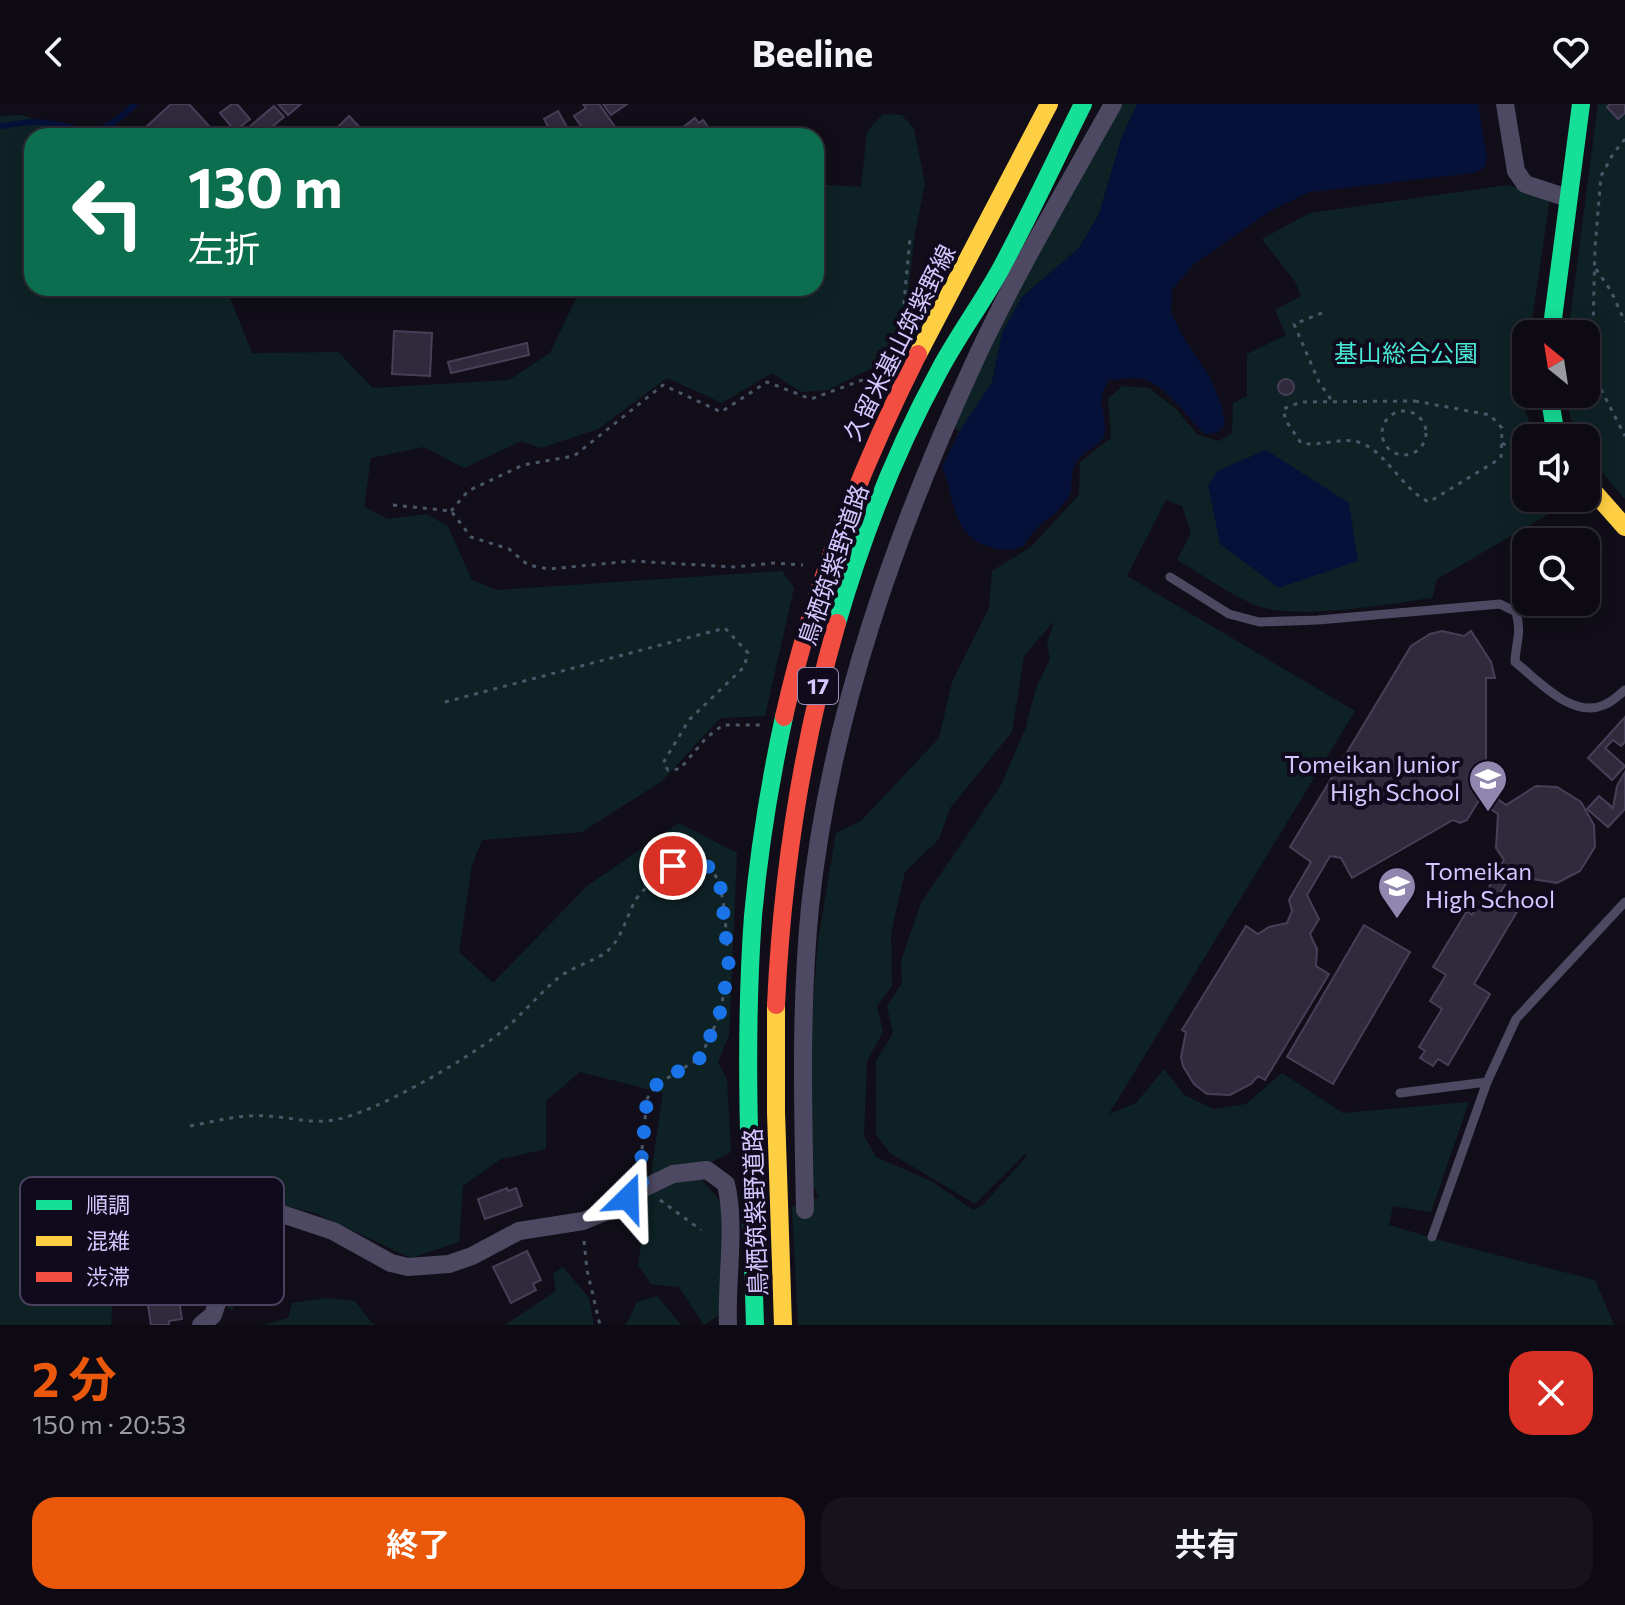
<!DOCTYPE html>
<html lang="ja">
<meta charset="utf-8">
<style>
:root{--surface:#0d0a13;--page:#16131c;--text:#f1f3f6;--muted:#9a9aa0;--line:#2d2b33;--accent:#ea580c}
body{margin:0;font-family:Commissioner,"Noto Sans JP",sans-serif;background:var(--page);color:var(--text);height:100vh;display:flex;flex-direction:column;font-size:30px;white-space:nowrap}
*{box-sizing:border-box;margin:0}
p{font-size:26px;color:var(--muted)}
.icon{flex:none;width:44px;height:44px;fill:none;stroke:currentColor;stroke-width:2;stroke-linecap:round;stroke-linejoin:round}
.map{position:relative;height:1221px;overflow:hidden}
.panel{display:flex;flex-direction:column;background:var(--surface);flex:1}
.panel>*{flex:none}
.top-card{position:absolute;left:24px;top:24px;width:800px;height:168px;border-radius:24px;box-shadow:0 4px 20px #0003,0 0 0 2px var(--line);background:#0b6e4f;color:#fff;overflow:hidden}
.needle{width:52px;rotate:330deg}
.tools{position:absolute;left:1512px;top:216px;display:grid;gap:16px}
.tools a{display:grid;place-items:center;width:88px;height:88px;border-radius:16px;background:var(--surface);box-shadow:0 4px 20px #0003,0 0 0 2px var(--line);font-size:40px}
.pin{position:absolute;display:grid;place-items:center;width:68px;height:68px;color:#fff;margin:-34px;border:4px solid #fff;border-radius:50%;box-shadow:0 2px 8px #0007}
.me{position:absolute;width:88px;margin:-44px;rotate:22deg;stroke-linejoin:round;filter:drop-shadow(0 0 6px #0008)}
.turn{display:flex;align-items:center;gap:28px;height:168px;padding:0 32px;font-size:36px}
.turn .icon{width:104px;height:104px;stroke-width:2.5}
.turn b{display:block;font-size:56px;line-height:68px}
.round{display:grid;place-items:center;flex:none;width:84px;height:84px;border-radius:24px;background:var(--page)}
.summary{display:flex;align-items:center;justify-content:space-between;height:136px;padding:0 32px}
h1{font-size:48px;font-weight:700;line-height:60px;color:var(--accent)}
.cta{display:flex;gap:16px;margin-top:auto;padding:16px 32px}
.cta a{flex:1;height:92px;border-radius:24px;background:var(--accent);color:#fff;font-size:32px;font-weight:700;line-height:92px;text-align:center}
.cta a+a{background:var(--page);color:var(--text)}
header{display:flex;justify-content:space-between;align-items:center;height:104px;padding:0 32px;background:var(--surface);font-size:36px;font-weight:700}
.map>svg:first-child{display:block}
</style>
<header><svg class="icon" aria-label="back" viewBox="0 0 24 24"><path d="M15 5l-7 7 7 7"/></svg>Beeline<svg class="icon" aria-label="heart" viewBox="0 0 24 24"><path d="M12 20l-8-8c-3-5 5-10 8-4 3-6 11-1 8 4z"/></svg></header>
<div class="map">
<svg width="1625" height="1221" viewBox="0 0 1625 1221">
<rect width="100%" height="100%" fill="#110e19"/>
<g fill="#0e2226" fill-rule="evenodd">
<path d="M1108 0H1137L1121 35 1099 110 1079 144 1022 193 1002 230 992 278 959 328 945 313Z"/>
<path d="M1598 0H1625V395C1613 382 1586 351 1586 334H1582L1570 313 1567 290H1586V230H1568Z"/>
<path d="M883 10 902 11 914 25 925 80 915 128 903 234 888 256 828 286 801 288 772 269 722 299 667 274 598 325 541 344 521 337 464 364 424 343 371 354 364 403 388 415 426 410 448 422 472 476 497 486 782 467 794 484 765 612 720 614 662 677 582 728 482 736 472 761 459 848 493 879 587 782 679 719 737 749 729 931 718 958 727 975 731 1048 694 1067 721 1098V1210L704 1221 679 1183 651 1180 638 1161 663 989 580 968 546 997V1045L501 1055 463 1082 459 1138 411 1154 315 1109 286 1102 246 1167 232 1207 204 1173 189 1100 156 1111 115 1168 111 1221H0V12L22 11 80 31 111 32H32V184H226L252 249 338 248 373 284 509 276 550 249 577 192 583 184H816V80L861 83 867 28Z"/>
<path d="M1508 81 1550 94 1530 230H1526V261L1521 294 1535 334H1526V394H1561L1554 407 1437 475 1432 494C1386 500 1294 518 1253 500 1227 489 1202 470 1177 456L1191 429 1182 402 1166 396 1127 472 1355 607 1109 1010 1136 999 1164 965 1184 991 1214 1005 1246 1000 1282 969 1343 1009 1469 998 1431 1108 1393 1102 1389 1121 1446 1138 1595 1176 1614 1221H798L792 1103 819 1093 809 1075V951L818 837 836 729 861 717 939 634 952 578 989 504 992 467 1031 443 1079 391 1080 358 1111 334 1108 295 1122 282 1149 284 1175 304 1198 331 1219 337 1232 329 1233 299 1247 292V250L1286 231 1275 206 1301 192 1296 179 1262 135 1310 109ZM1054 517 1047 539 1050 555 1036 584 1026 623 1001 681 921 799 901 857 902 879 887 902 893 929 876 957V1030L890 1049 975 1100 1028 1047 1025 1054 983 1101 973 1106 933 1078 876 1053 864 1032 867 957 883 928 877 902 892 882 891 829 905 768 939 735 950 704 1012 628 1024 552Z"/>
<path d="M563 1163 589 1194 594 1221H505L556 1187 553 1170Z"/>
<path d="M657 1192 681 1221H626L637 1198Z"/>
<path d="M327 1194 355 1197 371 1218 376 1221H262L288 1214 292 1199Z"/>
</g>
<g fill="#061139">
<path d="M1137 0H1478L1487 54 1484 64 1474 69 1310 88 1272 106 1194 160 1172 186 1171 208 1182 231 1211 275 1222 303 1225 320 1218 329 1205 330C1188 315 1165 279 1142 275 1132 273 1119 276 1109 276 1106 282 1102 287 1102 293 1100 306 1110 325 1102 336 1093 346 1081 348 1075 361 1069 373 1075 386 1066 397 1053 415 1035 420 1024 442 1010 447 1001 447 987 442 952 432 954 391 942 362L959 328 992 278 1002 229 1022 193 1079 144 1099 110 1121 35Z"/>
<path d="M1266 346 1349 399 1358 457 1279 484 1220 440 1208 381 1219 366Z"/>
</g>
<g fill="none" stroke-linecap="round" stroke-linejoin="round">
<path stroke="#061139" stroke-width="6" d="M0 22C12 21 26 17 38 18 89 21 90 44 135 0"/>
</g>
<g fill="#302a3d" stroke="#473f58" stroke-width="2">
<path d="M171 0H189L218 32H156L147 22Z"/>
<path d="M232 0H237L250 15 235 27 220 9Z"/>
<path d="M278 0H301L288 11Z"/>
<path d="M583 0H599L618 27 611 32H588L574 12 586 4Z"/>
<path d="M603 0H627L611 11Z"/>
<path d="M1610 0H1625V9L1618 15 1607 3Z"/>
<path d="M274 2 284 13 261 32H255L248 24Z"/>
<path d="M558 7 572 32H553L544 15Z"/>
<path d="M349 12 368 32H349L339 22Z"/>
<path d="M695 14 699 19 703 16 708 23 703 26 706 31 704 32H687L682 24Z"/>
<path d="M394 227 432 229 430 272 392 270Z"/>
<path d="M527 239 529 251 451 269 448 258Z"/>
<circle cx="1286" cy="283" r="8"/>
<path d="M1442 527 1464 532 1471 527 1491 558 1495 574H1486V660L1492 663 1495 670 1467 716 1460 719 1453 716 1352 774 1341 754 1330 752 1307 791 1319 815 1310 830 1317 845 1316 862 1329 870 1265 976 1258 972 1251 980 1230 991 1207 990 1194 980 1183 962 1181 953 1186 928 1182 926 1246 822 1258 830 1269 823 1287 819 1292 807 1289 796 1311 758 1290 743 1411 542 1430 530Z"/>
<path d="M1625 613V638L1621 642 1613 636 1605 644 1625 662 1612 676 1588 654Z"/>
<path d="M1625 668V705L1608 723 1587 705 1599 692 1613 704 1617 682Z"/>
<path d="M1536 682 1557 683 1581 698 1594 721 1595 743 1580 767 1557 779 1526 774 1513 767 1499 791 1488 785 1504 756 1496 744 1498 710 1481 698 1488 688 1506 701Z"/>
<path d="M1487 787 1518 806 1474 880 1490 890 1448 961 1438 955 1433 962 1420 954 1425 947 1419 943 1442 905 1430 897 1446 871 1433 863 1467 807 1472 811Z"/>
<path d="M1364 821 1410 848 1333 980 1287 953Z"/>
<path d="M507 1084 508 1087 516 1084 522 1102 485 1115 478 1095Z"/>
<path d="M527 1147 541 1176 533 1180 536 1186 511 1199 493 1163Z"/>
<path d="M175 1171 182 1215 169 1217V1221H151L144 1176Z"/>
</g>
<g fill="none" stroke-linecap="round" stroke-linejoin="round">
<g stroke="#4a5769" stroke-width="3" stroke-dasharray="4 6" stroke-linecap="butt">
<path d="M1625 35 1613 50 1601 72 1595 143 1592 268 1625 332"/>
<path d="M1596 165 1611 187 1625 218"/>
<path d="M1322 209 1294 220 1319 278 1332 297"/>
<path d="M901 230 910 134"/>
<path d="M1415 297 1490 311 1502 324 1501 354 1429 398C1401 385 1386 346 1358 338 1341 333 1319 343 1301 339L1286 317 1283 305 1301 298Z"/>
<circle cx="1404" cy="329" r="22"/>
<path d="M1502 339 1526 353"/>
<path d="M393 401 451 407 471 433 509 445 528 461 549 465 632 457 734 463 774 459 803 461"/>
<path d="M451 407 468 387 523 361 574 352 663 281 721 308 767 278 811 295 884 268"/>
<path d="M445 598 725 524 748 549 744 563 689 616 663 659 668 666 680 665 706 634 723 621H760"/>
<path d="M190 1022C216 1017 241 1010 267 1012 290 1013 311 1020 334 1016 375 1009 466 956 500 929 520 913 537 892 557 875 571 863 590 859 605 849 621 837 626 814 635 797 641 785 679 754 692 754 726 755 725 819 727 842"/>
<path d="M640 1065 647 995 656 981 700 954 719 913 726 878"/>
<path d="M660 1096 701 1126"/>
<path d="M584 1137 587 1166 600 1221"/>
</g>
<g stroke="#4e4963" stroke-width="9">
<path d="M1170 473 1229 510 1259 518 1318 516 1500 500 1516 508C1522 530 1516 536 1515 558 1539 577 1572 615 1604 601 1612 598 1619 591 1625 586"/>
<path d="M1400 989 1487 978 1516 915 1625 798"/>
<path d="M1432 1133 1487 978"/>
</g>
<g stroke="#4e4963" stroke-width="18">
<path d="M1505 0 1516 67 1525 80 1568 94"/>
<path d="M805 1106C803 1005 800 904 810 803 830 611 897 424 978 250 1018 165 1067 83 1113 0"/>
<path d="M201 1221 213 1211 217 1199 222 1131 232 1114 252 1105H267L333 1127 391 1159 408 1163 449 1160 472 1152 519 1127 583 1117 612 1105 644 1084 673 1070 707 1066 726 1080C736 1121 726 1177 728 1221"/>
</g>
<g stroke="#16e098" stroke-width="18">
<path d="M1551 230 1581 0"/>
<path d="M1549 290 1554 320 1561 334"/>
<path d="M837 519C862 433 896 346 939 267 957 233 980 202 999 168 1029 113 1055 56 1083 0"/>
<path d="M755 1221C751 1085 743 947 753 812 759 745 770 678 784 613"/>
</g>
<g stroke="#ffcf43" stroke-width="18">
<path d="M918 250 1049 0"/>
<path d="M1586 379 1625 423"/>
<path d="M776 901V1008L783 1221"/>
</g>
<g stroke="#f24e42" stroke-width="18">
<path d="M784 613C812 486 860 366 918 250"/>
<path d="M776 901C782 771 801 644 837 519"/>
</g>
</g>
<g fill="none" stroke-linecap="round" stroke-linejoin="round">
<path stroke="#1a73e8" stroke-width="14" stroke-dasharray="0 25.2" d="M628 1094 644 1084 640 1070 647 995 656 981 700 954 719 913 729 864 721 785 713 766 697 755 687 754 673 762"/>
</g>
<defs>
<g id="school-pin" transform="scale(2)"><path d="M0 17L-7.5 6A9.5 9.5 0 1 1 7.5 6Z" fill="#9086ae" stroke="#100a1d"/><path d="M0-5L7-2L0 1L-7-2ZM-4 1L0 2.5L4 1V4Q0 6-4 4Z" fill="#fff"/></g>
</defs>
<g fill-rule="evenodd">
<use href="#school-pin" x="1488" y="675"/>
<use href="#school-pin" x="1397" y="782"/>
</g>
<g text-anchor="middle" stroke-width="8" stroke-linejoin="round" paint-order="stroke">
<rect fill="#100a1d" stroke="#9a8ebb" stroke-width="2" x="798" y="564" width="40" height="36" rx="6"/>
<g font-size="22" font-weight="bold" fill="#d5c6ff">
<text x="818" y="590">17</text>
</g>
<g font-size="24" fill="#d5c6ff" stroke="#100a1d">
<text transform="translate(900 239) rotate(-63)" y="8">久留米基山筑紫野線</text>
<text transform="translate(834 461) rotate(-71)" y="8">鳥栖筑紫野道路</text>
<text transform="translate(756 1108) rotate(-92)" y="8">鳥栖筑紫野道路</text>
</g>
<g font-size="24" fill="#49e8d6" stroke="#100a1d">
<text x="1406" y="258">基山総合公園</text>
</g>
<g font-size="24" fill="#d5c6ff" stroke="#100a1d" text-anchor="end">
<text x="1460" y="669">Tomeikan Junior<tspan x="1460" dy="28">High School</tspan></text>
<text x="1425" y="776" text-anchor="start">Tomeikan<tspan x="1425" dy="28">High School</tspan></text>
</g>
</g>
<rect x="20" y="1073" width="264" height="128" rx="12" fill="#100a1d" stroke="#4b4261" stroke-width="2"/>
<rect x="36" y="1096" width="36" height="10" fill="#16e098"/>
<rect x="36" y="1132" width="36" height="10" fill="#ffcf43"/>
<rect x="36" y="1168" width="36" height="10" fill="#f24e42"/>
<g font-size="22" fill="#d5c6ff">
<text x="86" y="1109">順調</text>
<text x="86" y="1145">混雑</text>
<text x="86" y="1181">渋滞</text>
</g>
</svg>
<div class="tools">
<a><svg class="needle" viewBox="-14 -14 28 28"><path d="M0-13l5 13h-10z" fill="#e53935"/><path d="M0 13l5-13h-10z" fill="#9a9aa0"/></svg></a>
<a><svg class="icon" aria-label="sound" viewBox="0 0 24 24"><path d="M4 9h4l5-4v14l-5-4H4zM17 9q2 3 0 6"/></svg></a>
<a><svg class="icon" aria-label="search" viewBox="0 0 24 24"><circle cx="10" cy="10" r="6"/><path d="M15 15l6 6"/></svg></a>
</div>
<div class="pin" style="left:673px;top:762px;background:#d93025"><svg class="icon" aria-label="arrive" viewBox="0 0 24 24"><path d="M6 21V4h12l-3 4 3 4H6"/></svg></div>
<svg class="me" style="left:628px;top:1094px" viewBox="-20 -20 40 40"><path d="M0-17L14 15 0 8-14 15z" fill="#1a73e8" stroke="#fff" stroke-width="4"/></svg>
<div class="top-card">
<div class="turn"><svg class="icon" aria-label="left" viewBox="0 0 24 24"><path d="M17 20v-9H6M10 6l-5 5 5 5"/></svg><div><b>130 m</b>左折</div></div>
</div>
</div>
<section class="panel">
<div class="summary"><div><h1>2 分</h1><p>150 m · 20:53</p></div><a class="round" style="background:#d93025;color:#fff"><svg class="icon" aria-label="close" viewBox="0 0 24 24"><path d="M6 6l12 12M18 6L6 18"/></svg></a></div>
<div class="cta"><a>終了</a><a>共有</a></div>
</section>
